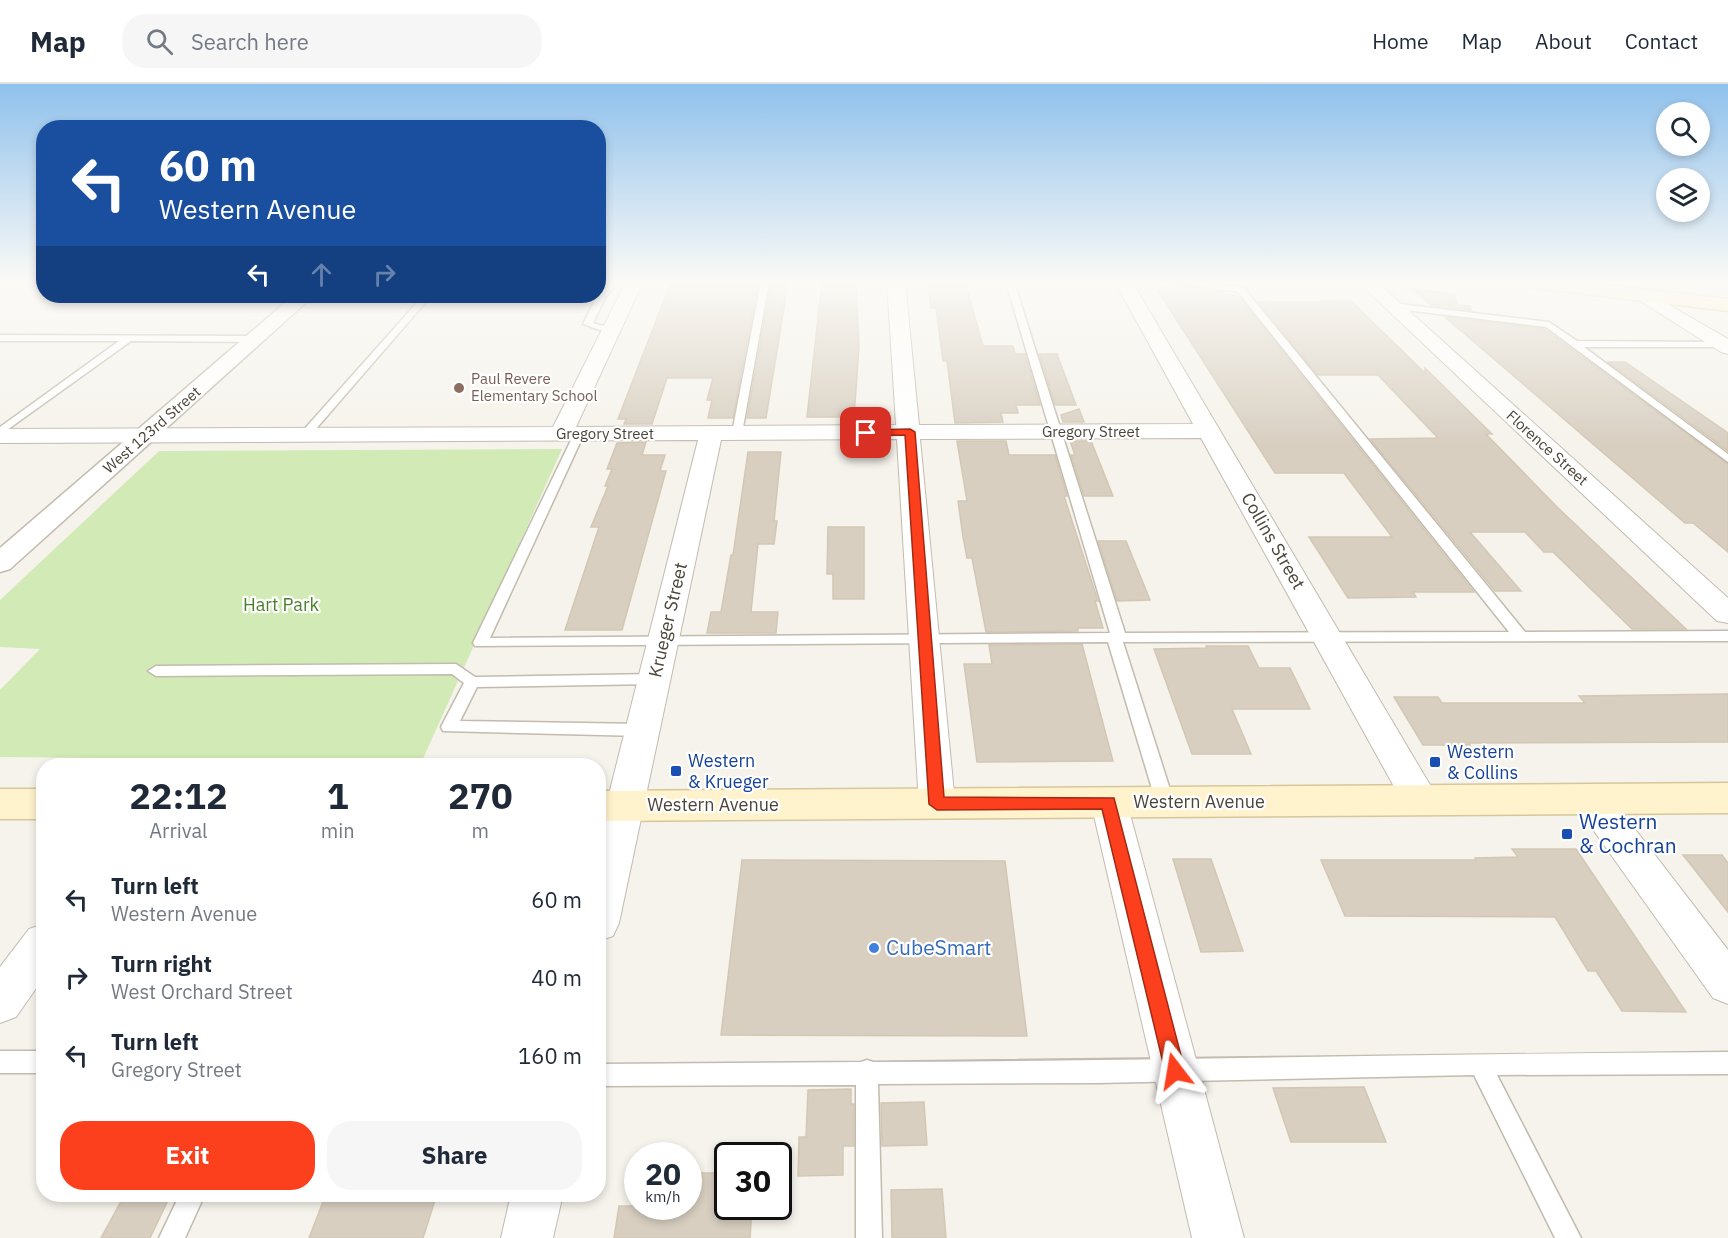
<!DOCTYPE html>
<style>
:root{--surface:#fff;--page:#f6f6f7;--text:#1f2937;--muted:#747a83;--line:#e0e1e3;--accent:#fc3f1d}
body{margin:0;font-family:"IBM Plex Sans",sans-serif;background:var(--page);color:var(--text);height:100vh;display:flex;flex-direction:column;font-size:22px;white-space:nowrap}
*{box-sizing:border-box;margin:0}
p{font-size:20px;color:var(--muted)}
.icon{flex:none;width:33px;height:33px;fill:none;stroke:currentColor;stroke-width:2;stroke-linecap:round;stroke-linejoin:round}
.map{position:relative;flex:1;overflow:hidden}
.sheet{position:absolute;left:36px;top:674px;width:570px;height:444px;display:flex;flex-direction:column;background:var(--surface);border-radius:24px;box-shadow:0 3px 9px #0003}
.sheet>*{flex:none}
.top-card{position:absolute;left:36px;top:36px;width:570px;height:183px;border-radius:24px;box-shadow:0 3px 9px #0003;background:#1a4fa0;color:#fff;overflow:hidden}
.buttons{position:absolute;left:1656px;top:18px;display:grid;gap:12px}
.buttons a{display:grid;place-items:center;width:54px;height:54px;border-radius:50%;background:var(--surface);box-shadow:0 3px 9px #0003;font-size:30px}
.speed{position:absolute;left:624px;top:1058px;display:flex;gap:12px;font-size:30px;font-weight:700;text-align:center}
.speed>*{display:grid;place-content:center;width:78px;height:78px;border-radius:50%;background:var(--surface);box-shadow:0 3px 9px #0003;line-height:1}
.speed small{font-size:15px;font-weight:400}
.speed .limit{border:3px solid #111;border-radius:9px;background:#fff;color:#111}
.pin{position:absolute;display:grid;place-items:center;width:51px;height:51px;color:#fff;margin:-26px;border-radius:12px;box-shadow:0 3px 9px #0006}
.me{position:absolute;width:66px;margin:-33px;rotate:346deg;stroke-linejoin:round;filter:drop-shadow(0 0 4px #0008)}
.turn{display:flex;align-items:center;gap:21px;height:126px;padding:0 24px;font-size:27px}
.turn .icon{width:78px;height:78px;stroke-width:2.5}
.turn b{display:block;font-size:42px;line-height:51px}
.lanes{display:flex;align-items:center;height:57px;padding:0 24px;background:#0003;justify-content:center;gap:30px;direction:ltr}
.lanes .off{opacity:.35}
.eta{display:flex;justify-content:space-evenly;align-items:center;height:102px;text-align:center}
.eta b{font-size:36px;font-weight:700;line-height:42px}
.primary-button{display:flex;gap:12px;margin-top:auto;padding:12px 24px}
.primary-button a{flex:1;height:69px;border-radius:24px;background:var(--accent);color:#fff;font-size:24px;font-weight:700;line-height:69px;text-align:center}
.primary-button a+a{background:var(--page);color:var(--text)}
ul{padding:0;list-style:none}
li{display:flex;align-items:center;gap:18px;height:78px;padding:0 24px}
li div{flex:1}
li b{display:block;font-size:22px}
li em{font-style:normal}
header{display:flex;align-items:center;gap:36px;box-sizing:border-box;height:84px;padding:0 30px;background:var(--surface);border-bottom:2px solid var(--line)}
header strong{font-size:28px}
nav{display:flex;gap:33px;margin-inline-start:auto;font-size:21px}
.search{width:420px;height:54px;background:var(--page);display:flex;align-items:center;gap:15px;box-sizing:border-box;padding:0 21px;border-radius:24px;color:var(--muted);font-size:22px}
.map>svg:first-child{display:block}
</style>
<header>
<strong>Map</strong>
<div class="search"><svg class="icon" aria-label="search" viewBox="0 0 24 24"><circle cx="10" cy="10" r="6"/><path d="M15 15l6 6"/></svg>Search here</div>
<nav><a>Home</a><a>Map</a><a>About</a><a>Contact</a></nav>
</header>
<div class="map">
<svg width="1728" height="1154" viewBox="0 0 1728 1154">
<rect width="100%" height="100%" fill="#f6f3ec"/>
<path fill="#d2eab5" d="M562 365 422 677 0 673V606L40 565 0 563V516L159 367Z"/>
<g fill="#d8cfc1" stroke="#d3c7b4" stroke-width="1.5">
<path d="M671 198 758 200 733 334H708L712 316H707L713 294H667L652 340H624L626 335H618Z"/>
<path d="M822 198 856 201 859 263 854 333H807Z"/>
<path d="M928 198H965L983 262H1013L1015 270H1025L1040 321H1016L1018 329H1001L1003 338 955 339 947 277H943L936 224H931Z"/>
<path d="M771 200H788L766 334H747Z"/>
<path d="M1156 204H1192L1222 208 1225 211H1235L1243 218 1474 508H1413L1416 513 1348 514 1309 453H1392L1344 389H1275Z"/>
<path d="M1412 205 1455 210 1457 221 1470 222 1471 226 1431 221Z"/>
<path d="M1351 217 1425 289V284L1492 350H1486L1558 424 1686 545H1632L1553 468H1544L1525 448H1470L1521 507H1495L1370 355 1438 354 1378 291H1318L1258 218Z"/>
<path d="M1445 233 1544 245 1728 380V468L1693 439H1685Z"/>
<path d="M1039 270H1057L1076 321H1055Z"/>
<path d="M1608 278H1625L1728 349V367Z"/>
<path d="M1079 325 1084 338H1063L1061 331Z"/>
<path d="M957 357H1006L1009 371H1055L1067 412H1064L1098 517H1095L1103 544H1078V547L986 548 972 474H967L963 453 958 417H967Z"/>
<path d="M1070 357H1091L1113 412H1084L1071 371H1075Z"/>
<path d="M646 358 642 371H665L660 387H666L622 546H565L599 443H591L608 402H605L612 385H607L617 359Z"/>
<path d="M748 368H781L774 437H777L774 460H758L751 528H778L776 549H707L711 528H721L731 471H733Z"/>
<path d="M828 443H864V515H833V490H827Z"/>
<path d="M1098 457H1126L1150 516 1117 517Z"/>
<path d="M1082 560 1113 677 977 678 964 580H992L989 561Z"/>
<path d="M1206 562H1248L1259 584H1290L1310 625H1232L1251 670H1192L1154 565 1207 564Z"/>
<path d="M1728 610V658L1469 659 1470 661H1423L1394 613H1438L1442 619H1585L1579 612Z"/>
<path d="M1512 765H1576L1686 928 1622 927 1596 887H1588L1555 833 1345 832 1321 776H1476L1475 774 1518 773Z"/>
<path d="M1683 771H1722L1728 779V828Z"/>
<path d="M1173 775H1211L1243 867 1201 868Z"/>
<path d="M742 776 1005 777 1027 952 721 951Z"/>
<path d="M1364 1003 1386 1058H1291L1273 1004Z"/>
<path d="M851 1005V1020H854V1062H843V1091L798 1092 799 1053H806L808 1006Z"/>
<path d="M924 1018 927 1061 882 1062 881 1019Z"/>
<path d="M688 1089H728V1122H752L750 1154H614L619 1122H688Z"/>
<path d="M942 1105 946 1154H892L891 1106Z"/>
<path d="M125 1110H171L150 1154H101Z"/>
<path d="M326 1110H437L423 1154H309Z"/>
</g>
<g fill="none" stroke-linecap="round" stroke-linejoin="round">
<g stroke="#c2bbae" stroke-width="3">
<g id="service">
<path d="M610 198H619L606 212 593 239 614 245V249L611 250 583 240 598 210Z"/>
<path d="M761 198H769L742 349 737 352 732 349Z"/>
<path d="M1006 198H1014L1125 549 1509 548 1238 208 1170 198H1199L1244 204 1525 548 1728 547V557L1123 558 1174 718 1171 723 1165 725 1159 723 1156 718 1108 558 475 562 473 559 574 350 579 347 584 350 490 554 1110 549Z"/>
<path d="M423 212H431L308 354H300V350Z"/>
<path d="M1392 219 1549 238 1577 257 1725 258 1727 260 1722 263H1584L1728 370V378L1546 243 1389 224V220Z"/>
<path d="M0 251 255 252 260 255 255 258 131 257 0 351V343L119 257H0Z"/>
<path d="M456 580 475 593 654 590 662 595 654 600 477 603 460 637 642 640 648 642 650 646 648 650 642 652 443 647 441 643 464 599 452 590 156 592 148 587 156 582Z"/>
<rect x="0" y="967" width="44" height="22"/>
<path d="M1728 968V990L1497 991 1581 1154H1555L1474 991 1098 999 878 1000 882 1154H856V1001L598 1002V980L861 978 867 976 873 978C1158 977 1443 969 1728 968Z"/>
<path d="M180 1110H205L185 1154H159Z"/>
</g>
</g>
<g stroke="#c2bbae" stroke-width="2">
<g id="minor">
<path d="M626 198H643L576 343 896 341 887 198H905L919 341 1193 340 1115 198H1132L1433 706 1438 716 1433 726 1420 730 1407 726 1201 354 920 355 955 720 950 730 937 734 924 730 919 720 897 355 721 356 619 839 613 852 598 857V754L698 356 0 359V345L553 343Z"/>
<path d="M1358 198H1377L1728 514V539L1717 537Z"/>
<path d="M1643 206 1728 255V270L1721 268 1637 215 1634 211Z"/>
<path d="M1592 702 1605 706 1728 866V920L1713 914 1579 726 1574 716 1579 706Z"/>
<path d="M1109 705 1122 709 1127 719 1244 1154H1192L1091 719 1096 709Z"/>
<path d="M44 840V893L16 933 0 939V883L29 845Z"/>
<path d="M511 1110H563L553 1154H501Z"/>
</g>
</g>
<g stroke="#c2bbae" stroke-width="3">
<path id="tertiary" d="M293 212H313L10 485 0 488V464Z"/>
</g>
<g stroke="#d6c79b" stroke-width="3">
<g id="secondary">
<path d="M1517 198H1579L1728 215V227L1526 203Z"/>
<path d="M1728 699V729L598 737V707Z"/>
<rect x="0" y="705" width="44" height="30"/>
</g>
</g>
<use href="#service" fill="#fff" fill-rule="evenodd"/>
<use href="#minor" fill="#fff" fill-rule="evenodd"/>
<use href="#tertiary" fill="#fff" fill-rule="evenodd"/>
<use href="#secondary" fill="#fff3cd" fill-rule="evenodd"/>
</g>
<linearGradient id="sky" x2="0" y2="1"><stop stop-color="#8fc1ec"/><stop offset="0.55" stop-color="#fbfaf6"/><stop offset="1" stop-color="#fbfaf6" stop-opacity="0"/></linearGradient>
<rect width="1728" height="360" fill="url(#sky)"/>
<path fill="#fc3f1d" stroke="#a42913" stroke-width="1.5" d="M910 345 915 348 944 713 1114 714 1185 987 1182 994 1175 997 1168 994 1165 987 1102 725 937 726 929 720 905 351 866 352 861 349 866 346Z"/>
<circle fill="#8d6e63" stroke="#fff" stroke-width="2" cx="459" cy="304" r="6"/>
<g fill="#1a4fb4" stroke="#fff" stroke-width="2">
<rect x="1429" y="672" width="12" height="12" rx="3"/>
<rect x="670" y="681" width="12" height="12" rx="3"/>
<rect x="1561" y="744" width="12" height="12" rx="3"/>
</g>
<circle fill="#3f7fe0" stroke="#fff" stroke-width="2" cx="874" cy="864" r="6"/>
<g text-anchor="middle" stroke-width="4.5" stroke-linejoin="round" paint-order="stroke">
<g font-size="15" fill="#785e54" stroke="#fff" text-anchor="start">
<text x="471" y="300">Paul Revere<tspan x="471" dy="17">Elementary School</tspan></text>
</g>
<g font-size="15" fill="#4b4439" stroke="#fff">
<text transform="translate(152 346) rotate(-41)" y="5">West 123rd Street</text>
<text x="1091" y="353">Gregory Street</text>
<text x="605" y="355">Gregory Street</text>
<text transform="translate(1547 364) rotate(42)" y="5">Florence Street</text>
</g>
<g font-size="18" fill="#4b4439" stroke="#fff">
<text transform="translate(1273 457) rotate(60)" y="6">Collins Street</text>
<text transform="translate(668 536) rotate(-77)" y="6">Krueger Street</text>
<text x="1199" y="724">Western Avenue</text>
<text x="713" y="727">Western Avenue</text>
</g>
<g font-size="18" fill="#4a7f2a" stroke="#fff">
<text x="281" y="527">Hart Park</text>
</g>
<g font-size="18" fill="#164399" stroke="#fff" text-anchor="start">
<text x="1447" y="674">Western<tspan x="1447" dy="21">&amp; Collins</tspan></text>
<text x="688" y="683">Western<tspan x="688" dy="21">&amp; Krueger</tspan></text>
</g>
<g font-size="21" fill="#164399" stroke="#fff" text-anchor="start">
<text x="1579" y="745">Western<tspan x="1579" dy="24">&amp; Cochran</tspan></text>
</g>
<g font-size="21" fill="#366cbe" stroke="#fff" text-anchor="start">
<text x="886" y="871">CubeSmart</text>
</g>
</g>
</svg>
<div class="buttons">
<a><svg class="icon" aria-label="search" viewBox="0 0 24 24"><circle cx="10" cy="10" r="6"/><path d="M15 15l6 6"/></svg></a>
<a><svg class="icon" aria-label="layers" viewBox="0 0 24 24"><path d="M12 4l9 5-9 5-9-5zM3 14l9 5 9-5"/></svg></a>
</div>
<div class="speed"><div>20<small>km/h</small></div><div class="limit">30</div></div>
<div class="pin" style="left:866px;top:349px;background:#d93025"><svg class="icon" aria-label="arrive" viewBox="0 0 24 24"><path d="M6 21V4h12l-3 4 3 4H6"/></svg></div>
<svg class="me" style="left:1175px;top:987px" viewBox="-20 -20 40 40"><path d="M0-17L14 15 0 8-14 15z" fill="#fc3f1d" stroke="#fff" stroke-width="4"/></svg>
<div class="top-card">
<div class="turn"><svg class="icon" aria-label="left" viewBox="0 0 24 24"><path d="M17 20v-9H6M10 6l-5 5 5 5"/></svg><div><b>60 m</b>Western Avenue</div></div>
<div class="lanes"><svg class="icon" aria-label="left" viewBox="0 0 24 24"><path d="M17 20v-9H6M10 6l-5 5 5 5"/></svg><svg class="icon off" aria-label="ahead" viewBox="0 0 24 24"><path d="M12 20V5M6 11l6-6 6 6"/></svg><svg class="icon off" aria-label="right" viewBox="0 0 24 24"><path d="M7 20v-9h11M14 6l5 5-5 5"/></svg></div>
</div>
<section class="sheet">
<div class="eta">
<div><b>22:12</b><p>Arrival</p></div>
<div><b>1</b><p>min</p></div>
<div><b>270</b><p>m</p></div>
</div>
<ul>
<li><svg class="icon" aria-label="left" viewBox="0 0 24 24"><path d="M17 20v-9H6M10 6l-5 5 5 5"/></svg><div><b>Turn left</b><p>Western Avenue</p></div><em>60 m</em></li>
<li><svg class="icon" aria-label="right" viewBox="0 0 24 24"><path d="M7 20v-9h11M14 6l5 5-5 5"/></svg><div><b>Turn right</b><p>West Orchard Street</p></div><em>40 m</em></li>
<li><svg class="icon" aria-label="left" viewBox="0 0 24 24"><path d="M17 20v-9H6M10 6l-5 5 5 5"/></svg><div><b>Turn left</b><p>Gregory Street</p></div><em>160 m</em></li>
</ul>
<div class="primary-button"><a>Exit</a><a>Share</a></div>
</section>
</div>
